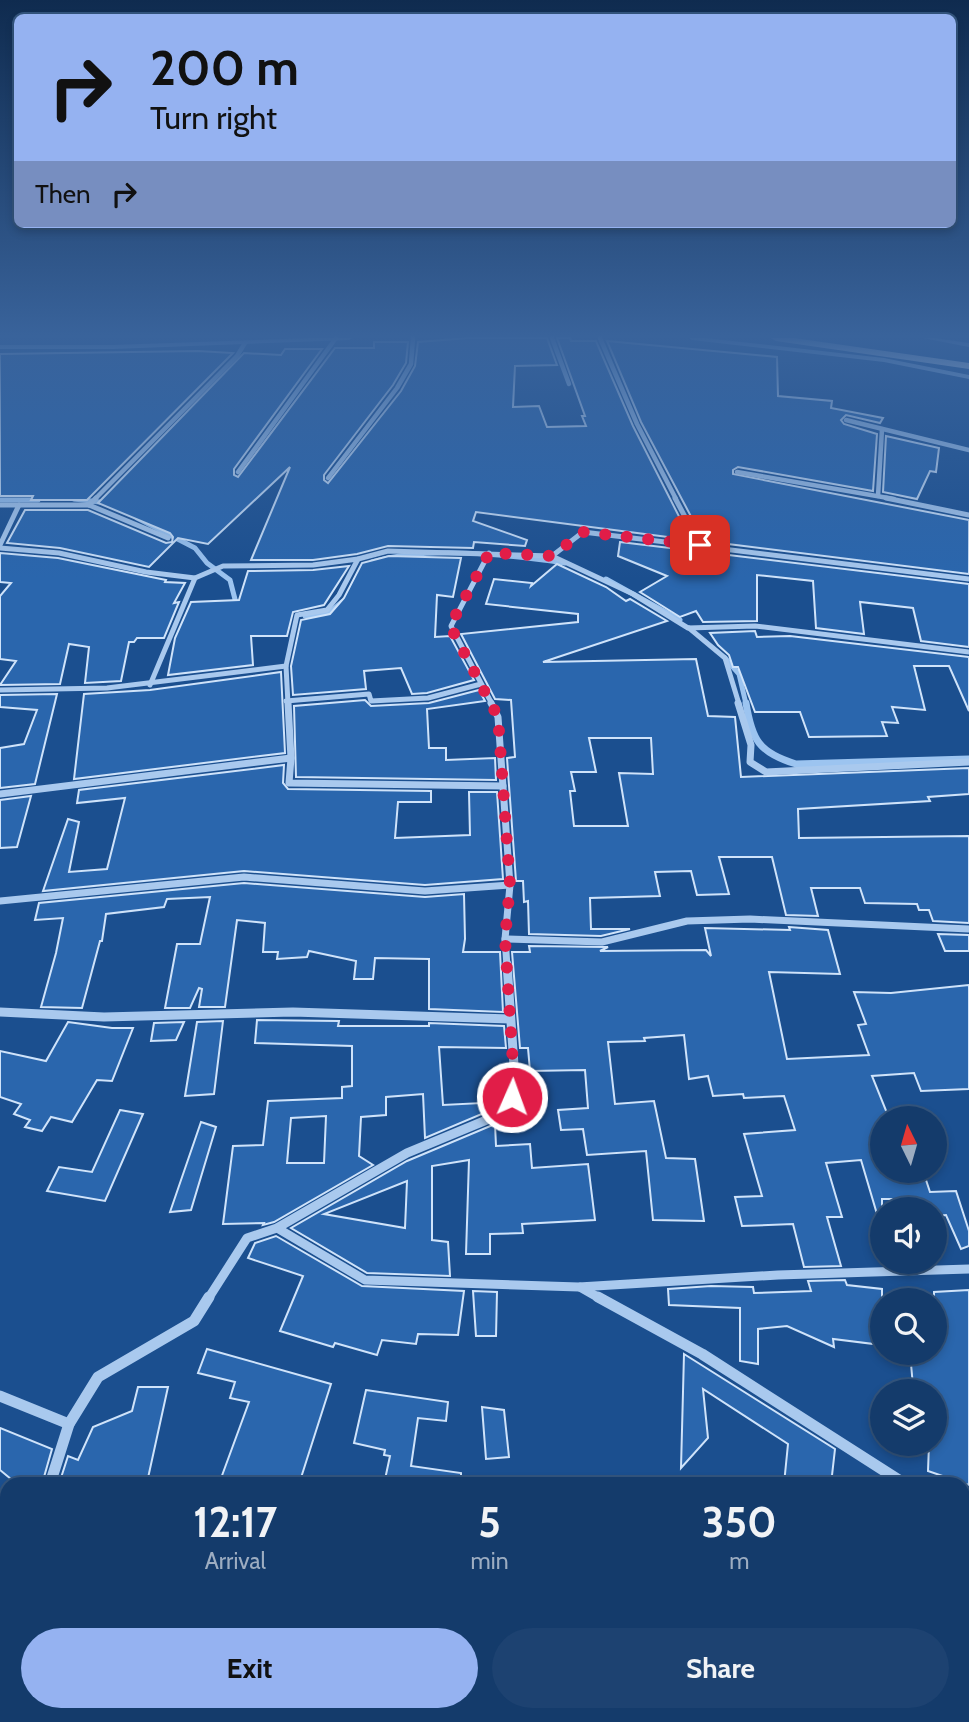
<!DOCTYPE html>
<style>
:root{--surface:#143b6b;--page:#1d4271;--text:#f1f3f6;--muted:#9dadc1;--line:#33557e;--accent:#95b2f1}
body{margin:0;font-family:Cabin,sans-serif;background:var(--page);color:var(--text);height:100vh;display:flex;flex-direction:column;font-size:26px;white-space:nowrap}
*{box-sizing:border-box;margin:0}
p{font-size:23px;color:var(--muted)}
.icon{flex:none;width:38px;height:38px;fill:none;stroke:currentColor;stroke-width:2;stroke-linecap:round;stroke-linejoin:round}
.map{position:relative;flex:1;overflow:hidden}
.panel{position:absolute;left:0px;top:1477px;width:970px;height:245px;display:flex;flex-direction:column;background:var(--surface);border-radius:21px 21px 0 0;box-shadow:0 4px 10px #0003,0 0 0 2px var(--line)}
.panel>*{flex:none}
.guide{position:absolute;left:14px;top:14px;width:942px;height:214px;border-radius:10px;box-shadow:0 4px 10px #0003,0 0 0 2px var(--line);background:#95b2f1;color:#111;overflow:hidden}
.needle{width:46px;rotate:355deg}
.buttons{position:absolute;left:870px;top:1106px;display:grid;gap:14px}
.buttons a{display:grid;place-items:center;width:77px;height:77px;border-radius:50%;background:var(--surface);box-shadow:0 4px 10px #0003,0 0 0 2px var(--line);font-size:35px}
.pin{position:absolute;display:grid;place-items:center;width:60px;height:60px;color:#fff;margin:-30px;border-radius:14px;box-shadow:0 4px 10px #0006}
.me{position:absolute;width:77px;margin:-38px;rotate:2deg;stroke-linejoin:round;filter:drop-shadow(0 0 5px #0008)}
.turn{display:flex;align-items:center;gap:24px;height:147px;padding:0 21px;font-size:32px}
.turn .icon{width:91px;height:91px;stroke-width:2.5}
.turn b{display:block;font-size:49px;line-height:60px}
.then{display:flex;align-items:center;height:66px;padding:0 21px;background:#0003;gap:14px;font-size:26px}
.eta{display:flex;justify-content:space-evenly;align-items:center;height:119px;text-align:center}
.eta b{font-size:42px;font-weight:800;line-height:49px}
.action{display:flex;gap:14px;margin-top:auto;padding:14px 21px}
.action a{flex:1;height:80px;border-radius:42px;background:var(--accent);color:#111;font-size:28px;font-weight:800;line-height:80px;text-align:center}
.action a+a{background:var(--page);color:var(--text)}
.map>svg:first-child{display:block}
</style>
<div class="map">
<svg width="969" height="1722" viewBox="0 0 969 1722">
<rect width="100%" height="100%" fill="#1b4f8f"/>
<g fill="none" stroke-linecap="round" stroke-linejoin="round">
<path stroke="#9cc4f0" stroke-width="4.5" d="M74 499H77"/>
<g stroke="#9cc4f0" stroke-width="5">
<path d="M74 499 108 503"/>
<path d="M0 500H38"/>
<path d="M137 518 195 548 207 563 230 580 237 607"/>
<path d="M372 562C428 545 508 555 565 563"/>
<path d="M606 579 680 620"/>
<path d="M305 616 329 613 342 602"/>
<path d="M725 658 739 674 746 704"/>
</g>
<path stroke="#9cc4f0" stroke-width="7" d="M746 703C752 740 759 753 796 764L969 759"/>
</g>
<g fill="#2a66ad" stroke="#cfe3fa" stroke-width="2" fill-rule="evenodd">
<path d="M468 338H547L557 365 515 366 513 407 539 406 547 427 586 426 582 416H585L557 338H570L571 341H596L633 426 691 540 476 512 473 521 527 540 525 546 474 542 473 548 388 546 357 554 313 560H251L290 467 208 544 178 538 149 567 60 548 7 543 25 510H88L166 543 172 542 173 537 170 533 98 503 244 353 281 355 285 349H322L234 469V475L238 477 335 348H374V342H408L406 363 393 385 324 475V480L328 483 401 391 415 366 418 342Z"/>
<path d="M607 341 777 357 778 396 832 401 831 408 883 418 880 423 846 415 841 420 844 424 877 434 873 491 738 467 733 470V474L969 520V574L704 541 641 422Z"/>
<path d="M198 351 233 353 87 500H31L33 496H0V354Z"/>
<path d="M886 436 939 448 936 472 930 471 917 499 883 492Z"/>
<path d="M620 542 969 584V647L921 641 913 608 860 602 864 634 816 628 813 581 757 575V621L703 622 696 611 680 617 640 592 667 576 618 556Z"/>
<path d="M0 553 58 558 166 580 165 582 185 583 174 603 179 602 164 638H137L134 642H129L121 681 85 683 89 647 69 644 60 684 0 685 16 661 0 659V596L11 583 0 582Z"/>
<path d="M389 556 461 558 453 597 437 595 435 637 450 636 474 680 427 693 412 694 401 668 364 671 366 689 293 695 291 666 301 620 330 614 344 598 362 563Z"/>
<path d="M557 564 606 587 626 601 630 599 667 621 543 662 696 659 708 716 735 717 741 777 969 768V794L928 797 930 801 798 809 799 838 969 836V923L933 921 929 910H919L917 904 865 903 860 888H811L818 916 786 915 772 857H719L729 894 697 895 691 871 655 872 660 896 590 898 591 929H630L601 936 529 934 528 901 524 902 523 881H516L507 758 515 757 511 700 495 699 461 634 578 622V614L486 604 494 579 532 583 531 586ZM589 738H651L653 774 619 773 628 826H574L570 791H575L571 772H596Z"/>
<path d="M349 566 324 605 293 612 287 636H251L253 665 168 675 175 638 191 602 239 600 248 571 313 570Z"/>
<path d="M755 631 757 637 790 636 969 657V711L949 666H914L925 710 892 707 898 723 882 722 887 736 809 737 800 712H755L738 667H733L729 655 718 645 710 633Z"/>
<path d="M281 672 285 753 74 779 84 694 150 690Z"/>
<path d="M479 690 485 701 427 709 429 748H446V760L495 758 496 780 296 777 294 706 365 700 371 706 429 703Z"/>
<path d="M57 694 35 784 0 788V748L24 744 37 710 0 707V695Z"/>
<path d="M284 765 283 783 288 789 431 791V802H398L395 838 470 835 469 792H497L503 879 425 885 244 871 43 891 68 819 79 822 69 872 107 869 125 798 77 803 79 790Z"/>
<path d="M31 796 17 847 0 848V800Z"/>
<path d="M244 883 425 897 464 894 465 939 463 952H500L503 1012 429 1009V959L375 958 373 979H354L356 961 309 951 307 957 277 959 278 952H263L265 923 237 920 225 1007H199L202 989 199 988 190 1008H165L177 944H200L210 897 167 899 164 907 106 914 102 941H100L82 1008 41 1007 56 953 63 918 35 920 39 903Z"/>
<path d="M789 927 828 930 840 974 769 972 787 1059 869 1055 858 1025 866 1024 854 992 891 993 969 985V1089L921 1091 914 1073 872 1076 889 1118H882V1171H923L930 1192 956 1191 969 1231V1246L961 1249 946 1215 934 1216V1209H898L894 1199H882V1213L877 1214 861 1160 826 1163 842 1217H827L841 1266 804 1267 793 1224 742 1226 735 1197 762 1196 744 1134 795 1130 784 1096 744 1098 743 1094 713 1096 708 1076 689 1079 684 1035 644 1038 645 1041 608 1042 615 1104 654 1101 666 1158 695 1159 704 1221 653 1220 646 1151 587 1155 583 1129 561 1130 558 1110 588 1108 585 1070 530 1071 528 1048H520L512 952H530L529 946 608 947 600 951 706 950 711 956 705 928 790 930Z"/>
<path d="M938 934 969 935V951H945Z"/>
<path d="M257 1020 339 1021 338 1026H429V1023L504 1026 506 1048 439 1047 443 1105 501 1102 496 1108 425 1138 423 1094 386 1097V1115L361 1117 359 1156 373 1165 274 1222 263 1225 264 1223 223 1224 233 1146 263 1145 268 1101 342 1098V1087L352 1086V1046L255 1043ZM326 1116 324 1163H287L291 1118Z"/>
<path d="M223 1021 214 1094 185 1096 197 1022Z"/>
<path d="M68 1022 112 1028H133L112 1081 97 1080 72 1122 51 1117 42 1131 25 1127 30 1120 14 1114 21 1104 0 1097V1051L46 1061Z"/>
<path d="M184 1022 176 1040 151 1041 154 1023Z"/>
<path d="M120 1110 143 1114 105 1201 47 1191 59 1167 92 1172Z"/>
<path d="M201 1122 216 1127 191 1210 170 1212Z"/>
<path d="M495 1124 496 1146 530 1144 532 1168 588 1164 595 1220 522 1224 523 1233 490 1234V1254H466L469 1160 432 1166V1240L448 1242 450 1276 367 1273 291 1228 407 1161ZM407 1181 405 1228 324 1214Z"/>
<path d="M276 1236 362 1286 464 1291 458 1335 418 1334 416 1344 382 1340 377 1355 335 1343 333 1347 280 1331 303 1276 248 1258 255 1243Z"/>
<path d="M845 1280 847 1285 882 1289V1345L833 1339 834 1347 787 1326 758 1329V1364L740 1361V1308L669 1305 668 1289 711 1286 753 1287 754 1293 811 1291 808 1281Z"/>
<path d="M969 1290V1485L928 1471 929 1444H934V1390L913 1386 910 1353H934V1292Z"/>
<path d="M473 1291 497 1292 496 1336H476Z"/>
<path d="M207 1349 331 1384 299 1484H231L220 1481 249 1402 230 1398 235 1382 198 1373Z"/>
<path d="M684 1354 835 1449 831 1484H784L788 1444 703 1389 708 1438 681 1468Z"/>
<path d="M138 1387H168L148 1478H137L136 1484H59L68 1456 78 1460 93 1427 132 1411Z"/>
<path d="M366 1390 448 1402 446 1421 418 1418 411 1466 461 1473V1484H384L390 1456 384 1455 385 1450 354 1443Z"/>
<path d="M482 1407 504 1410 509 1457 486 1459Z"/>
<path d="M0 1428 52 1449 42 1484H17L0 1470Z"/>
</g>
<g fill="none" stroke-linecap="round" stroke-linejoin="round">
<g stroke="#a9c9ee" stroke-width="4.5">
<path d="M552 338 569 384"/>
<path d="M600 338 637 424 676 499"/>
<path d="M846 420 969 450"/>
<path d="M238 472 336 338"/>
<path d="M737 472 894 499"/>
<path d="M328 478 397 388 411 364 413 338"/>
<path d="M878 496 882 429"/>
<path d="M95 499 237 356 245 343"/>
</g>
<g stroke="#a9c9ee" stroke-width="5">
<path d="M675 498 700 545"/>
<path d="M886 498 969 515"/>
<path d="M0 505H89L168 538"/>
<path d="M89 505 96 498"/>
<path d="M0 545 19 505"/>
<path d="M0 548 59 553 146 572 195 578 223 566 313 565 358 559 388 551 552 556 583 532 969 579"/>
<path d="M489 553 451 626 492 704"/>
<path d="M552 556 633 594 688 628 755 626 969 652"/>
<path d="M689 628 725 658 739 704"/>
<path d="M150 685 195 578"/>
<path d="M0 690 107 688 286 666"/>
<path d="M286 701 369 694 371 701 428 698 481 684"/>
<path d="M288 704 286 666 297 615 327 610 339 595 358 559"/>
</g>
<g stroke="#a9c9ee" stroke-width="7">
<path d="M288 703 291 758 289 783 503 786"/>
<path d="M491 703 498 717 510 885 505 939 507 966"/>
<path d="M738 703 751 745 750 762 766 772 969 762"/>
<path d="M0 794 291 758"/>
<path d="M0 901 244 877 425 891 510 885"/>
<path d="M505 939 602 942 687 921 750 919 969 929"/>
</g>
<g stroke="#a9c9ee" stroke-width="9">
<path d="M0 1012 104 1017 293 1012 510 1019"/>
<path d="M277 1228 365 1280 579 1287 778 1275 969 1269"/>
<path d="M580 1287 601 1299"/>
<path d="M208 1299 247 1238 277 1228 407 1153 501 1114 512 1097 514 1065 507 964"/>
</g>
<g stroke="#a9c9ee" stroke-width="11">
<path d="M598 1297 702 1354 905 1484"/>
<path d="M0 1396 69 1424"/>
<path d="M50 1484 69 1424 98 1377 194 1321 209 1297"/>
<path d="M962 1523 969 1527"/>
<path d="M962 1640 969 1562"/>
<path d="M0 1646 7 1622"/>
<path d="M0 1679 7 1680"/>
<path d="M189 1715 219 1722"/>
<path d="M956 1715V1722"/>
</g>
<g fill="#a9c9ee" fill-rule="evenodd">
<path d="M311 338H352L349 340 113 349H0V345H113Z"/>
<path d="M689 338H705L884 358 969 375V379L884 362 692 340Z"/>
<path d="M923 338H935L969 343V347Z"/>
</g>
<path fill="#f8faff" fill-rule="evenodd" d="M771 338H794L969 363V369L776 341Z"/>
</g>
<linearGradient id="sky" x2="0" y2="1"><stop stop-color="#0f2b4f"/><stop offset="0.58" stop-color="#39639b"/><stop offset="1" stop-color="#39639b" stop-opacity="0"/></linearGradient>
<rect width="969" height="579" fill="url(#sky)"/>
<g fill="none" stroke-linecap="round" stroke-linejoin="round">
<path stroke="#e11d48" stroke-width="12" stroke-dasharray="0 21.6" d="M512 1097 513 1065 505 939 510 885 498 717 450 626 489 553 552 556 583 532 700 545"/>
</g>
</svg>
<div class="buttons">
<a><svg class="needle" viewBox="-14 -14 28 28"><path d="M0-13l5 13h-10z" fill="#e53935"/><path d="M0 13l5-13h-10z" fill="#9dadc1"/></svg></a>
<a><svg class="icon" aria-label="sound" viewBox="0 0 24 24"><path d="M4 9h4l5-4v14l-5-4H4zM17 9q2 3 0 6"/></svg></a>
<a><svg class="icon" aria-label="search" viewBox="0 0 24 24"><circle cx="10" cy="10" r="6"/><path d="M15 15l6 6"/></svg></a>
<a><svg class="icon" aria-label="layers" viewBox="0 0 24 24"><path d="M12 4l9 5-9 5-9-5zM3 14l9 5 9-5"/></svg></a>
</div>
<div class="pin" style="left:700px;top:545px;background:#d93025"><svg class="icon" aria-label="arrive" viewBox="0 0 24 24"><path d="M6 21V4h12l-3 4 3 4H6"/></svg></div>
<svg class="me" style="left:512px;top:1097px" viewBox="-20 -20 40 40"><circle r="17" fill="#e11d48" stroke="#fff" stroke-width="3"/><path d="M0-11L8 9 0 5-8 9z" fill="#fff"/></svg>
<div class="guide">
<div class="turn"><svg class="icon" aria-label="right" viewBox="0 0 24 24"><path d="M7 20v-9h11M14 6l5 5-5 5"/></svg><div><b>200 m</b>Turn right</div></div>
<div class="then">Then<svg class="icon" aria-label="right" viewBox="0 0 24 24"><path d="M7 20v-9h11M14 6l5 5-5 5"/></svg></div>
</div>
<section class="panel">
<div class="eta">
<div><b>12:17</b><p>Arrival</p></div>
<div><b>5</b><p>min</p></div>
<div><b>350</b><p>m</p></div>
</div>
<div class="action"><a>Exit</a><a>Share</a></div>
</section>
</div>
